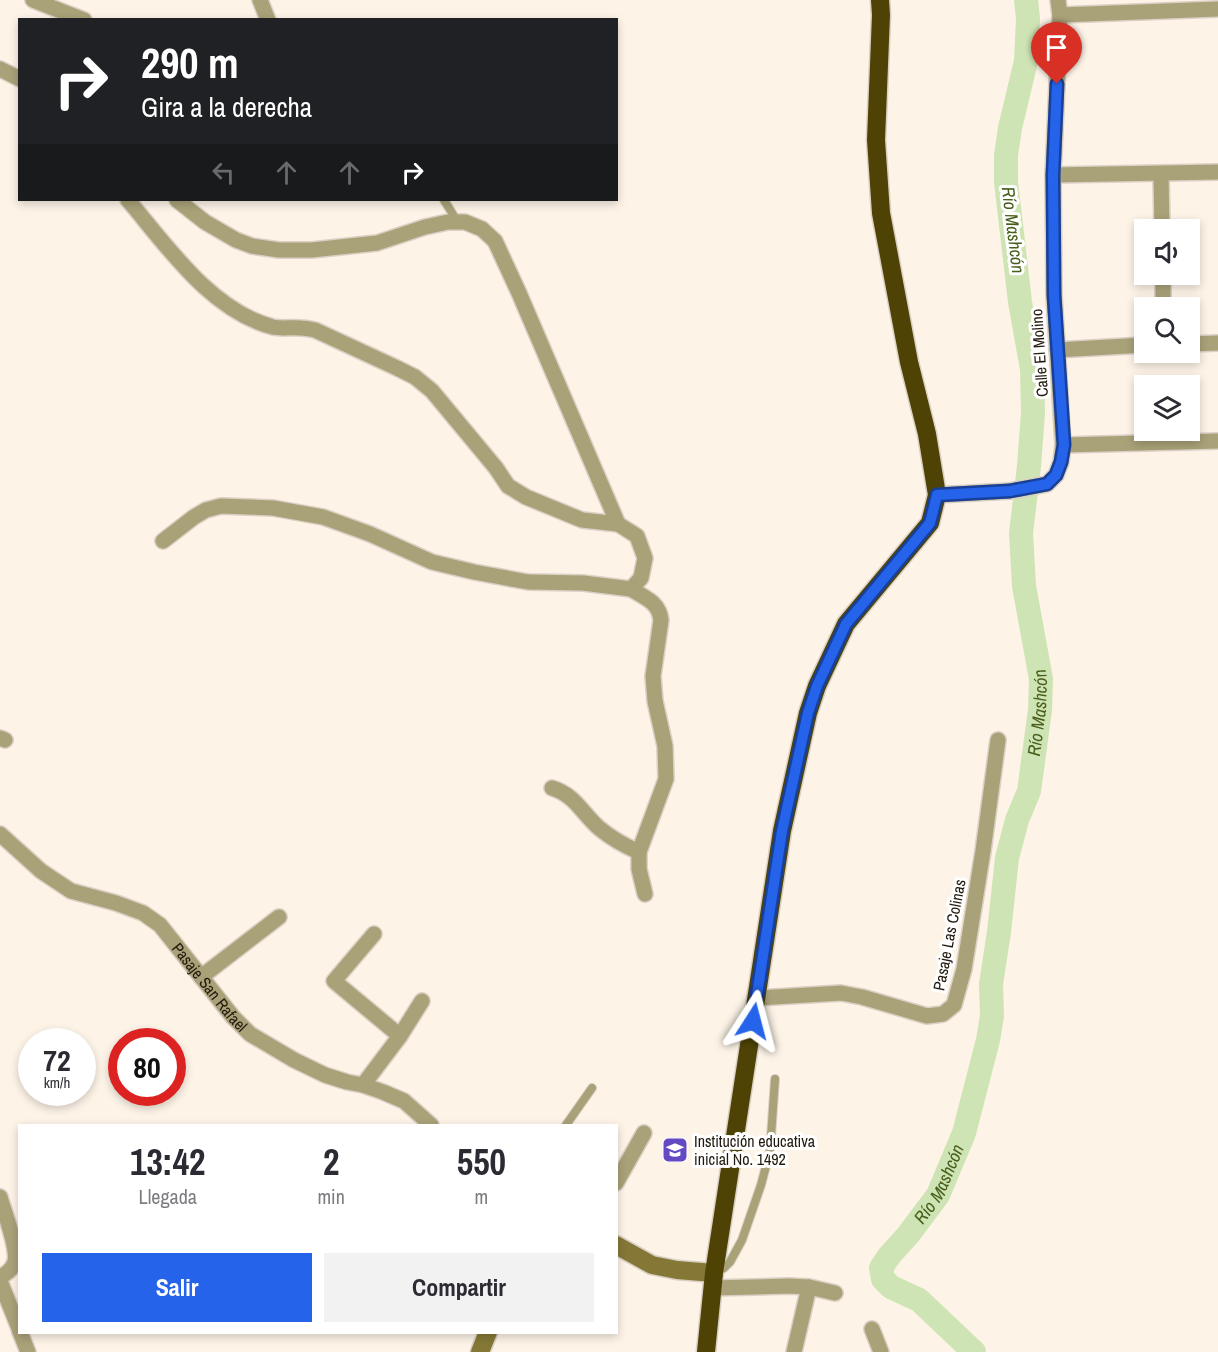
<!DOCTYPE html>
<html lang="es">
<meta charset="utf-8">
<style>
:root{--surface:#fff;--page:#f2f2f3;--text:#2b2b33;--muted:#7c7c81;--accent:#2563eb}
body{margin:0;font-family:"Archivo Narrow",sans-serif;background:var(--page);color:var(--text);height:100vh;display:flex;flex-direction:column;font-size:22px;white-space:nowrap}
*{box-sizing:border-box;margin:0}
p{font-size:20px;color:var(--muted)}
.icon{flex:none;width:33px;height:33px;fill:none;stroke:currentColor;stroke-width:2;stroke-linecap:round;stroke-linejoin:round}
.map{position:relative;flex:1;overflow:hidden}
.drawer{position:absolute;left:18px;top:1124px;width:600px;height:210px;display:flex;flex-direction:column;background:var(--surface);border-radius:0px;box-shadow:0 3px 9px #0003}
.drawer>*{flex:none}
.guide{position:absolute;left:18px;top:18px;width:600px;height:183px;border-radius:0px;box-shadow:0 3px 9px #0003;background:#202124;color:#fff;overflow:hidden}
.controls{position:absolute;left:1134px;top:219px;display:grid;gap:12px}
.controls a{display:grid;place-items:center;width:66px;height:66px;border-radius:0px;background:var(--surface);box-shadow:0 3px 9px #0003;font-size:30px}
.speed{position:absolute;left:18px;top:1028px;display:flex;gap:12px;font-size:30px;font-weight:700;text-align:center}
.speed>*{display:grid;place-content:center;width:78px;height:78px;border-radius:50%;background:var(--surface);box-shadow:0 3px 9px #0003;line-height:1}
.speed small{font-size:15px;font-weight:400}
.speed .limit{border:9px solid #d22;background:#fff;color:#111}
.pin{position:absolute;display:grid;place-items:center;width:51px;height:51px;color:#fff;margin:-62px -26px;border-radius:50% 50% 50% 0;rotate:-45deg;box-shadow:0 0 6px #0007}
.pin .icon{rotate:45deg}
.me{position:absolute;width:66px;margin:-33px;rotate:9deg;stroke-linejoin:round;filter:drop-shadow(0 0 4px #0008)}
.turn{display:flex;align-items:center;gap:21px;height:126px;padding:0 24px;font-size:27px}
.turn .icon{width:78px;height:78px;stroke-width:2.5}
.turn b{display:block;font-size:42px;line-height:51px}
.lanes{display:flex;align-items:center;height:57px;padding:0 24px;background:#0003;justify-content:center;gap:30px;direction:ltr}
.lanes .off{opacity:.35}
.eta{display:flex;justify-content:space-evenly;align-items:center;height:102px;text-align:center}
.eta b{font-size:36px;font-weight:700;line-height:42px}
.button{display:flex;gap:12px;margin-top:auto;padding:12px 24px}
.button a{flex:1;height:69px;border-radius:0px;background:var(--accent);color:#fff;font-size:24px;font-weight:700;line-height:69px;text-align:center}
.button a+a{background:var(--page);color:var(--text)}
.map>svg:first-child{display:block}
</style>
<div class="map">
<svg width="1218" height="1352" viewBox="0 0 1218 1352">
<rect width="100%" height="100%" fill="#fdf3e7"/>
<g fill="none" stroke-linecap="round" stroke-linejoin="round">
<path stroke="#cfe4b4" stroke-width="24" id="s1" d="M974 1352 919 1300 891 1287 883 1279 881 1268 889 1256 908 1235 938 1195 964 1133 988 1040 992 1016 991 984 999 932 1007 858 1017 820 1029 791 1040 710 1041 679 1024 586 1021 533 1029 466 1033 413 1032 369 1020 302 1006 182V155L1010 128 1026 61 1028 18 1026 0"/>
<g stroke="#dad0c4" stroke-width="10">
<g id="lane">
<path d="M444 200 457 221"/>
<path d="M566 1125 592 1088"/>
<path d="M715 1272 724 1268 730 1262 742 1240 761 1185 770 1151 775 1079"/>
</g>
</g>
<g stroke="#dad0c4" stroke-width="18">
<g id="street">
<path d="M33 0 84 20"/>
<path d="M260 0 268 20"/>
<path d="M1060 15 1218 9"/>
<path d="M0 69 20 79"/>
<path d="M1161 174 1162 230"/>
<path d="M1053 175 1218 172"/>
<path d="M128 200C167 246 211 311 273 327 282 329 292 327 301 328 305 328 310 329 315 330L397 368 415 377 432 391 496 468 508 486 526 497 582 520 618 524 637 536 645 558 641 578 631 589 583 583 528 582 474 572 432 562 370 534 323 517 273 508 221 506 206 510 194 517 163 541"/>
<path d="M177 200 205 222 236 240 252 246 279 250H312L377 243 425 227 448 222H465L482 229 495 241 519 293 618 524"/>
<path d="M1163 274V308"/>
<path d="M1190 344 1218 343"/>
<path d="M1057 350 1144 345"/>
<path d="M1063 445 1218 441"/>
<path d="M937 495 1010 491 1047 484 1056 475 1061 462 1063 445 1054 295 1053 175 1060 15 1058 0"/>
<path d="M631 589C645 598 659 602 661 620L653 676 655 701 665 746 666 779 639 852V869L645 894"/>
<path d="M0 738 5 740"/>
<path d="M552 788C575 795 582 813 599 828 611 838 625 846 639 852"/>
<path id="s2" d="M0 834 41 871 71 891 116 903 143 913 160 925 233 1017 250 1034 294 1060 325 1075 347 1082 363 1085 383 1092 404 1101 431 1125"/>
<path d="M374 934 334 981 400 1036"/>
<path d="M201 977 279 917"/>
<path d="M756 998 841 993 862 997 927 1016 943 1014 954 1005 964 969 983 851 998 740"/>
<path d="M363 1085 400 1036 422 1001"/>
<path d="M616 1183 644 1133"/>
<path d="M0 1197C4 1212 20 1252 14 1264 11 1271 6 1274 0 1277"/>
<path d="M0 1281 20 1331"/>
<path d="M712 1288 789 1286 809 1287 835 1293"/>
<path d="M872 1329 881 1352"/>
<path d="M20 1332 28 1352"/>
<path d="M794 1352 809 1287"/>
</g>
</g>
<g stroke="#dad0c4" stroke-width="21">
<g id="secondary">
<path d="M616 1245 652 1265 677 1270 714 1273"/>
<path d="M480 1352 488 1332"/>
</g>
</g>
<g stroke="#dad0c4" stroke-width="21">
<path id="highway" d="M706 1352 714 1273 782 831 808 713 817 686 846 624 930 523 937 495 927 434 909 362 881 213 876 140 881 15 880 0"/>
</g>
<use href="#lane" stroke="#a9a178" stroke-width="8"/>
<use href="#street" stroke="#a9a178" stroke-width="15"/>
<use href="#secondary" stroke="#857837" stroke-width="18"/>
<use href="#highway" stroke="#4e4305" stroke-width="18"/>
</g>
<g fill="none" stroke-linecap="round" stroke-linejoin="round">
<g stroke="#184099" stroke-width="15">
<path id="route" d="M753 1021 782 831 808 713 817 686 846 624 930 523 937 495 1010 491 1047 484 1056 475 1061 462 1064 445 1054 295 1053 175 1057 84"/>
</g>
<use href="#route" stroke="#2563eb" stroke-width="10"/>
</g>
<defs>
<g id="school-square" transform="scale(1.35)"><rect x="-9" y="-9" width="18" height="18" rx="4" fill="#6449c2" stroke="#fff"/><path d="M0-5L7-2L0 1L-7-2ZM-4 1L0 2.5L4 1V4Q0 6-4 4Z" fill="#fff"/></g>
</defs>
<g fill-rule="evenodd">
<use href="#school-square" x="675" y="1150"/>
</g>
<g text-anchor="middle" stroke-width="6" stroke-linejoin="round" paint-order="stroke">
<g font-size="16" fill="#22190e" stroke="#fff">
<text transform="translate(1039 353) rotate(-94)" y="6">Calle El Molino</text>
<text transform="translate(949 935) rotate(-79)" y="6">Pasaje Las Colinas</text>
<text dy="6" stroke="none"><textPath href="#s2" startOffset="267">Pasaje San Rafael</textPath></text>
</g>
<g font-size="16" fill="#22190e" stroke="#fff" text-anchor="start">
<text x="694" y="1147">Institución educativa<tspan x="694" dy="18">inicial No. 1492</tspan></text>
</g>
<g font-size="18" font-style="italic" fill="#475f1b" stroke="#fff">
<text transform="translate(1013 230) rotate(83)" y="6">Río Mashcón</text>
<text dy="6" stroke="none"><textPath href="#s1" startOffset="718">Río Mashcón</textPath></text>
<text dy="6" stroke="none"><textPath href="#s1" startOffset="232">Río Mashcón</textPath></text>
</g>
</g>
</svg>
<div class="controls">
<a><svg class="icon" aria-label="sound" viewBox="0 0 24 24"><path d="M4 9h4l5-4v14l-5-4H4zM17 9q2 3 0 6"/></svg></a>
<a><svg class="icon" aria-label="search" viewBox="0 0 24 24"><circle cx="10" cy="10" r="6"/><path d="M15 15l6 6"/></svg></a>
<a><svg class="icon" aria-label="layers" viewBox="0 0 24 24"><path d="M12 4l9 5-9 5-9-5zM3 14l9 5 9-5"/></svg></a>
</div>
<div class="speed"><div>72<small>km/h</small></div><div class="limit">80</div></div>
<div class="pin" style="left:1057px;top:84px;background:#d93025"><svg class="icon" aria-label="arrive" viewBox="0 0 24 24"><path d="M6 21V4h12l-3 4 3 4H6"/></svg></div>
<svg class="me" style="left:753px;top:1021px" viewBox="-20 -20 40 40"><path d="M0-17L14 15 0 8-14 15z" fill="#2563eb" stroke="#fff" stroke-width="4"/></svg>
<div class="guide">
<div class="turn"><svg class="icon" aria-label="right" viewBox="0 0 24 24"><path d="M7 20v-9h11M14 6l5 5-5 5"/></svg><div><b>290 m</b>Gira a la derecha</div></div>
<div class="lanes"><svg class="icon off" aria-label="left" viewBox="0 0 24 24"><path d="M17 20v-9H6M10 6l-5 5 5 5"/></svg><svg class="icon off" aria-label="ahead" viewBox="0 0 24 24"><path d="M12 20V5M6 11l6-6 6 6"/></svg><svg class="icon off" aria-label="ahead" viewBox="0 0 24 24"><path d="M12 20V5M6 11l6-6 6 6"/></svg><svg class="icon" aria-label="right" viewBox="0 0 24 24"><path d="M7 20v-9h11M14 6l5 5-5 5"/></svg></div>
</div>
<section class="drawer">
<div class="eta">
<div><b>13:42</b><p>Llegada</p></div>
<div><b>2</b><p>min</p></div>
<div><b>550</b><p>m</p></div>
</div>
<div class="button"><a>Salir</a><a>Compartir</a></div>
</section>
</div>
